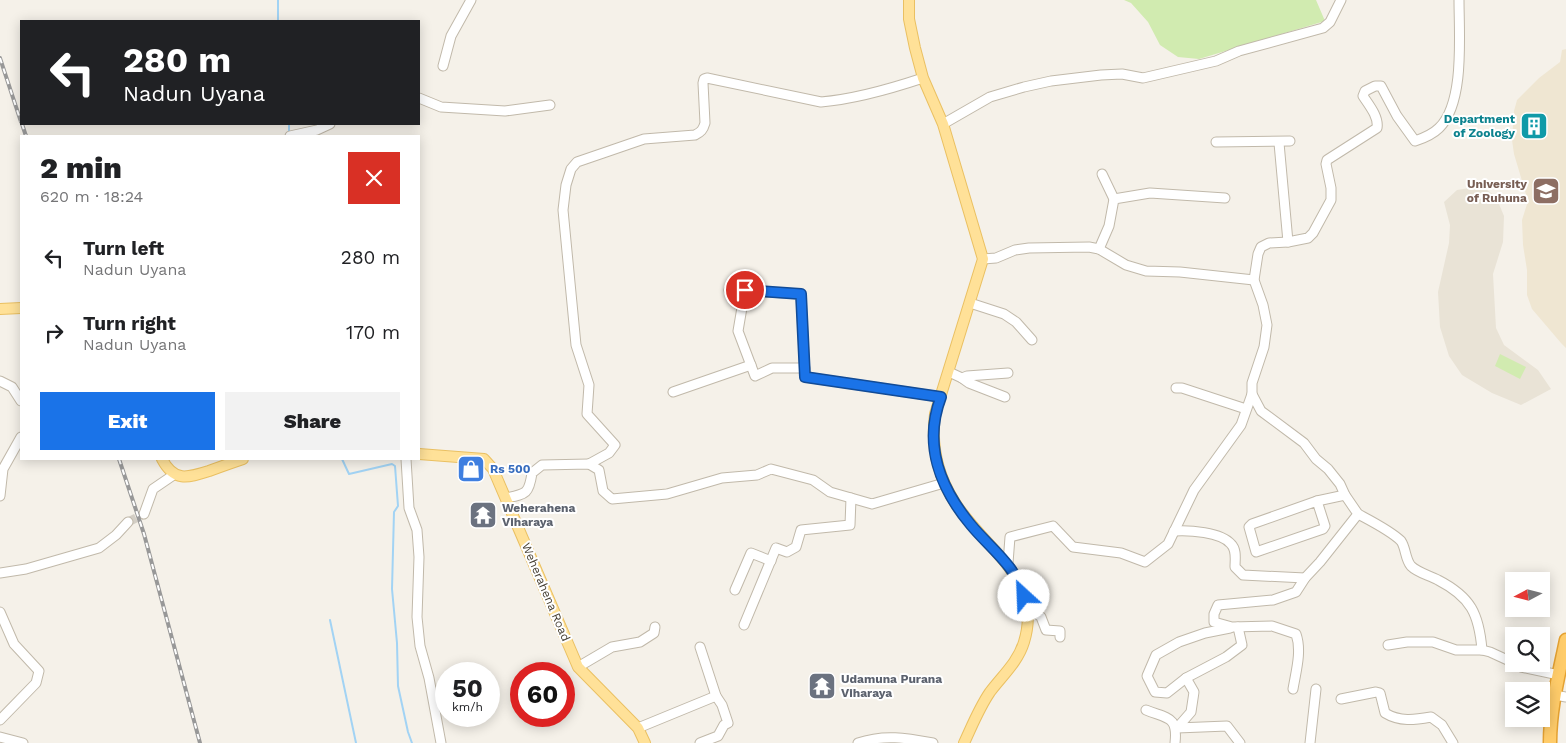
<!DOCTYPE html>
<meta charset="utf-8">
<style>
:root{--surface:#fff;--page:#f2f2f2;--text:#202124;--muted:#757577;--accent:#1a73e8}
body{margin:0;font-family:"Work Sans",sans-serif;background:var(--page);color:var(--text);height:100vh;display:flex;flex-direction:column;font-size:19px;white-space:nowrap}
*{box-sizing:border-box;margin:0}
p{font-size:16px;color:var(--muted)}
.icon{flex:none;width:28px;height:28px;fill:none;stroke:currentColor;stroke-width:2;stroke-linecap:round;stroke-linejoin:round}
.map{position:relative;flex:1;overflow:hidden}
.panel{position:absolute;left:20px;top:135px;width:400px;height:325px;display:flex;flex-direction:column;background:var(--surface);border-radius:0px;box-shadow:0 2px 12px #0003}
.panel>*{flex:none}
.hud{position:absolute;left:20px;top:20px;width:400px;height:105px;border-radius:0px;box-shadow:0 2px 12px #0003;background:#202124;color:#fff;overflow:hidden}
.needle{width:32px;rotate:263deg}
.buttons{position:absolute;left:1505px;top:572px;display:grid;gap:10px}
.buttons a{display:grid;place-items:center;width:45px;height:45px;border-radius:0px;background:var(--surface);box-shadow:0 2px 12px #0003;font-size:25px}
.speed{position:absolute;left:435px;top:662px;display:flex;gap:10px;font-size:25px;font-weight:700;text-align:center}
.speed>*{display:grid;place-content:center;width:65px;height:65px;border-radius:50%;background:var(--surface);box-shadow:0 2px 12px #0003;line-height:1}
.speed small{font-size:12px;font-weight:400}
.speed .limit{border:8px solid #d22;background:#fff;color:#111}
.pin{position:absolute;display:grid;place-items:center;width:42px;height:42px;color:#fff;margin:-21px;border:2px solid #fff;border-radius:50%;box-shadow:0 1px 5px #0007}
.me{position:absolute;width:55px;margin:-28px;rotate:335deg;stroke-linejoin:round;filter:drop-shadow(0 0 4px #0008)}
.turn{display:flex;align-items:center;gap:18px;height:105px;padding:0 20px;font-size:22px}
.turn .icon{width:65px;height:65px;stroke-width:2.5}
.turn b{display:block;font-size:35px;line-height:42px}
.round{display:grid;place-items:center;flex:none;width:52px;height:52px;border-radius:0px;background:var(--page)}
.summary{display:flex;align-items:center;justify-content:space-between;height:85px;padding:0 20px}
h1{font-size:30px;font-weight:800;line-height:38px}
.action{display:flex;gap:10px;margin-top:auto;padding:10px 20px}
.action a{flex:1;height:58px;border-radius:0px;background:var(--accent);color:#fff;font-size:20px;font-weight:800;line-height:58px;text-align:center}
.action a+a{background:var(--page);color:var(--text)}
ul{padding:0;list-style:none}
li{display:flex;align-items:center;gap:15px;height:75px;padding:0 20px}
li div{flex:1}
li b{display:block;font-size:19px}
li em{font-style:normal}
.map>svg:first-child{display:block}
</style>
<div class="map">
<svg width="1566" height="743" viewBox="0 0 1566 743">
<rect width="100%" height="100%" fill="#f5f1e9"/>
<path fill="#e9e3d6" d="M1482 186 1496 197 1504 216 1503 242 1493 274 1496 328 1504 345 1538 370 1551 389 1521 405 1492 393 1462 375 1449 356 1440 327 1438 292 1449 243 1450 225 1444 202 1457 190Z"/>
<path fill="#efe6d2" d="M1566 49V348L1561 343 1532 309 1527 295V270L1523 245 1522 220 1528 201 1514 154 1512 140 1514 111 1517 100 1539 78 1560 62 1562 50Z"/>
<g fill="#d1ebb0">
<path d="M1124 0H1316L1325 21 1199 59 1178 57 1160 45 1148 22 1131 3Z"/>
<path d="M1500 354 1526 367 1520 379 1495 366Z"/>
</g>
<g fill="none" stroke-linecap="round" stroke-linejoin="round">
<g stroke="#a2d3f4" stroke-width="2">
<path d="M278 21V0"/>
<path d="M289 124V134"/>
<path d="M342 459 349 474 392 464 395 466 398 506 394 512 392 589 397 643 398 686 408 732 412 743"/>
<path d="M330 620 356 743"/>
</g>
<path stroke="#d3cec5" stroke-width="9" stroke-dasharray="9 4.5" stroke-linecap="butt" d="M128 522 144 514"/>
<g stroke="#c1b9aa" stroke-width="11">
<g id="minor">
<path d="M443 66 451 36 471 0"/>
<path d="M419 98 441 107 505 111 550 105"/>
<path d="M943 124 990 97 1024 87 1051 81 1101 75 1122 74 1143 78 1216 61 1239 51 1323 28 1330 22 1341 0"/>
<path d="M290 136 317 130 330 124"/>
<path d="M1216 142 1290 141"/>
<path d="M1279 143 1288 242"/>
<path d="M1102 174 1114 199"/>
<path d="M1099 249 1109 226 1114 199 1150 193 1225 198"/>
<path d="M983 259 996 258 1015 250 1029 248 1089 247 1099 249 1126 265 1146 271 1180 272 1254 280"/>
<path d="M729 290 801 294 805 377 941 397"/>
<path d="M745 290 738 331 755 376 772 368H805"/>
<path d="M970 303 1004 314 1016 322 1032 340"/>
<path d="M949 372 962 378 967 376 1008 373"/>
<path d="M962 378 969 383 1005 397"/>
<path d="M0 381 12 387 21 401"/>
<path d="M1176 388H1182L1246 409"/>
<path d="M673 392 751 365"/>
<path d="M406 459 409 508 417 530 419 557 417 617 420 646 429 678 441 743"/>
<path d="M589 464 609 453 615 445 587 414 589 385 576 345 563 210 566 185 571 169 577 162 644 139 695 135C701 132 703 130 705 123L703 83 704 79 707 78 821 102C856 99 890 89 923 78"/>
<path d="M0 496 3 469 21 437"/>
<path d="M506 498C526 494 529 494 532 473L542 465 589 464 599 470 603 491 612 499 667 494 722 478 757 475 771 469 813 480 830 492 872 504 944 483"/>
<path d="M1317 501 1325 526 1323 529 1256 552 1249 527 1252 524Z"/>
<path d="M1317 501 1345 495"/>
<path d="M144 514 153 489 175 474"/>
<path d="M1358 514C1371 521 1391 531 1401 541 1406 548 1405 559 1411 566 1418 573 1429 575 1438 580 1471 597 1479 614 1482 650"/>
<path d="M1174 531C1189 530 1221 532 1231 544 1237 550 1235 559 1235 567L1243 575 1305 578"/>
<path d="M1008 563 1010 537 1053 526 1073 547 1121 553 1145 562 1168 544 1194 490 1241 425 1252 394"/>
<path d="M0 573 26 569 99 548 116 535 128 522"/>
<path d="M735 590 751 553 771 561"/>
<path d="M1027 606 1041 617 1046 630 1060 631V637"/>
<path d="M0 612 14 644 39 671 36 683 0 720"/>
<path d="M744 625 776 548 787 552 796 547 801 530 850 525 851 498"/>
<path d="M1230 628 1205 633 1179 642 1156 655 1147 676 1155 692 1167 693 1186 678 1226 657 1242 645 1238 627"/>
<path d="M1388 645 1407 642H1433L1456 650H1482L1490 652 1514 663"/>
<path d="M700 647 716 696 722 705 728 723 724 725 718 736 700 743"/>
<path d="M1514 664 1521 667 1559 675"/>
<path d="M578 667 612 647 640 642 654 633 655 627"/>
<path d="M1293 689C1296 671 1302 651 1296 634L1272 626 1232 627 1214 622V614L1218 605 1273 600 1296 592 1305 578 1320 562 1358 514 1345 495 1340 484 1328 469 1316 459 1304 443 1261 411 1252 394V383L1264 347 1267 325 1263 305 1254 280 1258 254 1261 247 1269 243 1288 242 1308 238 1313 233 1331 200V188L1326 164 1327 160 1377 128C1379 117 1369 105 1363 96L1365 91 1375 86H1381L1397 116 1415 141C1424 138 1432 135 1439 128 1465 103 1459 35 1459 0"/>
<path d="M1555 695 1566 697"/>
<path d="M1341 699 1376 692 1380 693 1385 713C1400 722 1414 720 1431 717L1442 725 1453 743"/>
<path d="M1146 710C1168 719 1178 716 1175 743"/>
<path d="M638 728 716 696"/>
<path d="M1177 728 1227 726 1240 743"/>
<path d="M1177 728 1191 712 1194 692 1186 678"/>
<path d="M0 737 23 743"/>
<path d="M858 743C884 734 906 738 933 743"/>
<path d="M1310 743 1316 689"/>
</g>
</g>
<g stroke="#eac062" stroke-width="12">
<g id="major">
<path d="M909 0V19L915 48 923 78 943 124 983 259 935 414C931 445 937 474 954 501 982 548 1044 577 1024 642 1018 662 1002 676 990 692 979 708 972 726 964 743"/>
<path d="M0 309 21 308"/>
<path d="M419 454 484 459 493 469 578 667 638 728 645 743"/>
<path d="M162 459C174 482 187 478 209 471 220 467 231 463 243 459"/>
</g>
</g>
<g stroke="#e5a232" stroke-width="15">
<path id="highway" d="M1550 743C1550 708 1559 674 1566 640"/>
</g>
<use href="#minor" stroke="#fff" stroke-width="9"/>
<use href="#major" stroke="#ffe198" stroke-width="10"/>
<use href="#highway" stroke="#ffcc6a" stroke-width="12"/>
<g stroke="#989898" stroke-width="4">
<g id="rail">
<path d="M0 58 21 122"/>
<path d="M22 124 26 136"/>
<path d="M119 459 144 534 200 743"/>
</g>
</g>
<use href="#rail" stroke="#fff" stroke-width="2" stroke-dasharray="5.5" stroke-linecap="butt"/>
</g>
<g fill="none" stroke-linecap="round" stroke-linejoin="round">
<g stroke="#114b97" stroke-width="12">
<path id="route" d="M745 290 801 294 805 377 941 397C923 444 940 488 971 525 990 548 1016 566 1024 596"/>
</g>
<use href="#route" stroke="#1a73e8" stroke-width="9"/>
</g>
<defs>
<g id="building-square" transform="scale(1.4375)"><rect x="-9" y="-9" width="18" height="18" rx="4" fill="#0f9aa8" stroke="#fff"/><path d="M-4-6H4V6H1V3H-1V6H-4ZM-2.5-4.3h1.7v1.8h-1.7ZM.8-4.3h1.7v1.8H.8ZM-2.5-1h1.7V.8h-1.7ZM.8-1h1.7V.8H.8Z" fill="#fff"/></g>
<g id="university-square" transform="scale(1.4375)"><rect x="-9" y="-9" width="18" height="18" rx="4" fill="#8d6e63" stroke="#fff"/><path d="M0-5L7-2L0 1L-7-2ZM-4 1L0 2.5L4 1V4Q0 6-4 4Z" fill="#fff"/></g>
<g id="shop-square" transform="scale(1.4375)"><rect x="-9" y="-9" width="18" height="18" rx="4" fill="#3f7fe0" stroke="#fff"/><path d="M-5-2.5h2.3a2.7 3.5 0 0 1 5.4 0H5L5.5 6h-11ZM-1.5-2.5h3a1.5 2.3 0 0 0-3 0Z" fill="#fff"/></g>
<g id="temple-square" transform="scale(1.4375)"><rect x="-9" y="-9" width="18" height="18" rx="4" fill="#6b7280" stroke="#fff"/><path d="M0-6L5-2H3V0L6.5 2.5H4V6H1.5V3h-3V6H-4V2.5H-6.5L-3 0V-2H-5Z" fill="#fff"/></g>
</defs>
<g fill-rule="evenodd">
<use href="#building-square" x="1534" y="126"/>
<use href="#university-square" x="1546" y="191"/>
<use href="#shop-square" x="471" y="469"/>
<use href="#temple-square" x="483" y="515"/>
<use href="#temple-square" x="822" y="686"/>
</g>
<g text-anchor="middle" stroke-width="4" stroke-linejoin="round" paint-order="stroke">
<g font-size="12" font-weight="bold" fill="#0d838f" stroke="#fff" text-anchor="end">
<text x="1515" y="123">Department<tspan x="1515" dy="14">of Zoology</tspan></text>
</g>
<g font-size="12" font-weight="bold" fill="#785e54" stroke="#fff" text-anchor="end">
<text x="1527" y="188">University<tspan x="1527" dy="14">of Ruhuna</tspan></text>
</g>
<g font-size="12" font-weight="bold" fill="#366cbe" stroke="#fff" text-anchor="start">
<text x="490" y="473">Rs 500</text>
</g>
<g font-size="12" font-weight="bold" fill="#5b616d" stroke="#fff" text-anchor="start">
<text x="502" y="512">Weherahena<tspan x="502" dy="14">Viharaya</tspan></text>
<text x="841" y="683">Udamuna Purana<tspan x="841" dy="14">Viharaya</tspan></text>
</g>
<g font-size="12" fill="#494236" stroke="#fff">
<text transform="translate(546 592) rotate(67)" y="4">Weherahena Road</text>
</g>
</g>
</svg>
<div class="buttons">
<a><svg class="needle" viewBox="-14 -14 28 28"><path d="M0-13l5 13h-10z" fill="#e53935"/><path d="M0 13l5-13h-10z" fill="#757577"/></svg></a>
<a><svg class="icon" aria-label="search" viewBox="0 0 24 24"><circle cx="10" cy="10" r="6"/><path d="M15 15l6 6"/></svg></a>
<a><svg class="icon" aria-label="layers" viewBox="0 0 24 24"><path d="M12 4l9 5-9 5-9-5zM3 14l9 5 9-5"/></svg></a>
</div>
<div class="speed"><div>50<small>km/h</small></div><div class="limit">60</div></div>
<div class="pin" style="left:745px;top:290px;background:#d93025"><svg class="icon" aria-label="arrive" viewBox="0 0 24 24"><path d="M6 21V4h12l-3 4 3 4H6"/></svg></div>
<svg class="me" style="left:1024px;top:596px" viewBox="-20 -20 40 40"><circle r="19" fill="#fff"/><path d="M0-13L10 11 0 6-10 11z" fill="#1a73e8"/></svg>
<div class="hud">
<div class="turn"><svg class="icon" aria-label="left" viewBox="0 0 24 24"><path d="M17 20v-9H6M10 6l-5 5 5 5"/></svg><div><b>280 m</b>Nadun Uyana</div></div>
</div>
<section class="panel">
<div class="summary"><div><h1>2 min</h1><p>620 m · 18:24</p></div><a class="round" style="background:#d93025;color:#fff"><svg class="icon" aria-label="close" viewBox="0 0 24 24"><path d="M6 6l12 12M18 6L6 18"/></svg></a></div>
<ul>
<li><svg class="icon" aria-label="left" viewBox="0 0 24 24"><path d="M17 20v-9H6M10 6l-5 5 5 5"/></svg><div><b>Turn left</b><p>Nadun Uyana</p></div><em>280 m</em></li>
<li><svg class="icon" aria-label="right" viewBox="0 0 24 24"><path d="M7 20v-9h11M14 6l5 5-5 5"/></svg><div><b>Turn right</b><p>Nadun Uyana</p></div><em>170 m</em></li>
</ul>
<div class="action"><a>Exit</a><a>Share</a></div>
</section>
</div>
